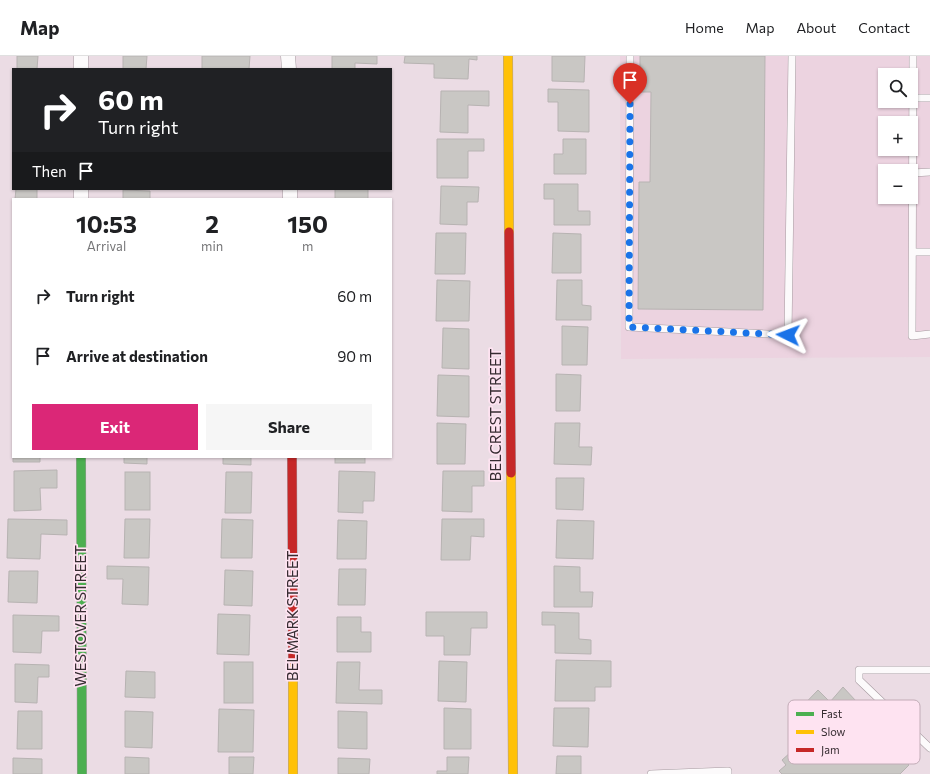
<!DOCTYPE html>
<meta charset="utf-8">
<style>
:root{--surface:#fff;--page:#f6f6f6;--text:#202124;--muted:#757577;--line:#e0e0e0;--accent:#db2777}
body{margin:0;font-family:Commissioner,sans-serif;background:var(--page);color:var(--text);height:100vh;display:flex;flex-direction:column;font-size:15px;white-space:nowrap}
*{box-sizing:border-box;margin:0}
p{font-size:13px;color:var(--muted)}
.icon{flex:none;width:22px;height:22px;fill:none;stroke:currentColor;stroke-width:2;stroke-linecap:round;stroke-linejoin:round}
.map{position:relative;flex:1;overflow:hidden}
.drawer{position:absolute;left:12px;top:142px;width:380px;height:260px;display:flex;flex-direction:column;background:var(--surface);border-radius:0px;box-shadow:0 1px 3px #0004}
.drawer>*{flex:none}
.hud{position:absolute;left:12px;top:12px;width:380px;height:122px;border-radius:0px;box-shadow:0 1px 3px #0004;background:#202124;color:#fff;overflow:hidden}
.buttons{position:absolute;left:878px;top:12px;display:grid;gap:8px}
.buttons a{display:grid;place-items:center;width:40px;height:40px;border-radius:0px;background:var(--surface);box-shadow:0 1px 3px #0004;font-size:20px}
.pin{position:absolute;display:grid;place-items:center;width:34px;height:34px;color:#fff;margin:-41px -17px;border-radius:50% 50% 50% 0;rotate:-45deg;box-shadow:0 0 4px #0007}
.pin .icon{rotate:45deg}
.me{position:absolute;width:44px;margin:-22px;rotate:273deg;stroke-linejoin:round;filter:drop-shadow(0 0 3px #0008)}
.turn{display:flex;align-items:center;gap:14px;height:84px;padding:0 20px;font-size:18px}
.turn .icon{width:52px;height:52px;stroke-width:2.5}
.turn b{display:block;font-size:28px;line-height:34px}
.then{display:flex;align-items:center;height:38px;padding:0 20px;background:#0003;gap:8px;font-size:15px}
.eta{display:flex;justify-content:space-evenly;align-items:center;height:68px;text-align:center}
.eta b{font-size:24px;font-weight:700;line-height:28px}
.cta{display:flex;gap:8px;margin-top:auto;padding:8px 20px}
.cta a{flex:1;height:46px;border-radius:0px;background:var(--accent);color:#fff;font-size:16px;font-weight:700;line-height:46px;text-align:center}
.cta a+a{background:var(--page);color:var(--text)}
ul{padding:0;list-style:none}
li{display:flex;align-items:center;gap:12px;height:60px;padding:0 20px}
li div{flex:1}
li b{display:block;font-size:15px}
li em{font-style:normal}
header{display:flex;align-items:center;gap:24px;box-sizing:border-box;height:56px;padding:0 20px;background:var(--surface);border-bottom:1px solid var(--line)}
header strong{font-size:19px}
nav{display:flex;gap:22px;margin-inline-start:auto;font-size:14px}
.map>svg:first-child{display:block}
</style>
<header>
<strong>Map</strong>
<nav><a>Home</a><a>Map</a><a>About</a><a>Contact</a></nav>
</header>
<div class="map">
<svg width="930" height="718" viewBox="0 0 930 718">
<rect width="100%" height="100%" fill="#ebdce4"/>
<path fill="#ecd3e0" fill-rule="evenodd" d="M620 0H930V301L621 303ZM885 19H911V45H885ZM885 67H911V93H885ZM885 115H911V141H885Z"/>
<g fill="#c9c7c4" stroke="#b7b3b2">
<path d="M17 0H38L37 13H17Z"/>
<path d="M123 0H147L146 13H123Z"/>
<path d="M202 0H250L249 13H202Z"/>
<path d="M332 0H377V8L355 7V13H332Z"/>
<path d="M405 0H477V4L469 3 468 23 434 22V8L404 7Z"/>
<path d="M552 0H585L584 26 552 25Z"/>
<path d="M640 0H765L763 254 638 253 639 126H650L651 36H640Z"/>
<path d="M548 33 589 34V76L558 75V46H548Z"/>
<path d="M441 35H489V50L468 49V77L440 76Z"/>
<path d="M437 83H484V95H468V122H437Z"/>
<path d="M563 83H586V118H554V98H563Z"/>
<path d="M544 128H578V155H590V169H554V143H544Z"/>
<path d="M441 130 479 131 478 146H467V169L440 168Z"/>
<path d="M16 133H37V143H15Z"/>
<rect x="335" y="133" width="33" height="10"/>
<path d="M123 134 150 135V143H123Z"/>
<path d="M436 177H466L465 218H435Z"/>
<path d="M553 177 581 178V217H552Z"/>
<path d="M437 224 470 225 469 265H436Z"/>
<path d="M557 224H582V249L591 250V264H556Z"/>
<path d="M562 270 588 271 587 309H562Z"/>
<path d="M443 272 469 273V313L442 312Z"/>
<path d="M556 318 581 319 580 355H556Z"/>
<path d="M438 319 469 320V361L437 360Z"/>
<path d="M437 367 466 368 465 408H437Z"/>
<path d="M555 367H580L579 391H592L591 409 554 408Z"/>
<path d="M13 391V401H40V406H13Z"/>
<path d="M124 401H147V408L124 407Z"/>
<path d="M223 401H251V409L223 408Z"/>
<rect x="335" y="401" width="30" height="6"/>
<path d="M57 414V432H40L41 454 14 455V415Z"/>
<path d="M339 415 375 416 374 445H363V457L338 456Z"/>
<path d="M443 415H484V430H472V456L442 455Z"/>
<rect x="125" y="416" width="25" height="38"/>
<path d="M226 416H252L251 457H225Z"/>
<path d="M556 422H584L583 454 556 453Z"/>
<path d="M8 463 67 464V479L41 478 40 503 7 502Z"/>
<path d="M125 463H150L149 502H124Z"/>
<path d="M222 463 253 464 252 502H221Z"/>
<path d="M442 463H484V481L471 480 470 504H441Z"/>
<path d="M338 464 367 465 366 503H337Z"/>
<path d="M557 464 594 465 593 503 556 502Z"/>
<path d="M107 510 149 511 148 549 122 548 123 523H107Z"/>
<path d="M554 510 580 511V536H593L592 551H554Z"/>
<path d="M339 513H366L365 549H338Z"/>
<path d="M225 514 253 515 252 550 224 549Z"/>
<path d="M9 515H38L37 547 8 546Z"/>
<path d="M426 556H487V572H471L470 599H444V580H426Z"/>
<path d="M542 556 579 557V583L591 584V598L555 597V569H542Z"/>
<path d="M218 558 250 559 249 599 217 598Z"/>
<path d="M13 559 59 560V575H42L41 597 13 596Z"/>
<path d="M337 561H361V576H371V596H337Z"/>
<path d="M556 604 611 605V631H595V645H555Z"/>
<path d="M439 605 467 606 466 646 438 645Z"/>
<rect x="224" y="606" width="29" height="41"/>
<path d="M337 606H360L359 634H382V648L336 647Z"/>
<path d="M15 608 49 609V621H38L37 647 15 646Z"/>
<path d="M126 615 155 616V642L125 641Z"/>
<path d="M843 631 869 659 870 671 909 709 900 718H782L779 715 786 709 782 704 791 696V662L818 634 830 646Z"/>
<path d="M444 652 471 653V693H444Z"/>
<path d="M554 652H589L588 691 553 690Z"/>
<path d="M219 653 254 654 253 696H218Z"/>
<path d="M18 655H42V693H17Z"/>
<path d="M125 655 153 656 152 692 125 691Z"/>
<path d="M338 655 367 656V693L338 692Z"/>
<path d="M557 700H581V718H556Z"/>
<path d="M125 701 149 702V718H125Z"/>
<path d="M229 701H254L253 718H229Z"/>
<path d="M447 701H469L468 718H437V715H447Z"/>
<path d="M13 702 42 703V718H13Z"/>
<path d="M338 702 370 703 369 718H338Z"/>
</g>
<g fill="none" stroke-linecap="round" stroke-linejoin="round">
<g stroke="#a69aa0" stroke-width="8">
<g id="lane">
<path d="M630 0 629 271 788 279 792 0"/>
<path d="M913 0 912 280 930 278"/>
<path d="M913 42H930"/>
<path d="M913 117 930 116"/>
<path d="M913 196H930"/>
<path d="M930 614H859V624L930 692"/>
<path d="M651 718 728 715V718"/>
</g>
</g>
<g stroke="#a69aa0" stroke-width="15">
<g id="street">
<path d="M81 0V13"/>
<path d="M288 0 289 13"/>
<path d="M81 133V143"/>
<path d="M290 133V143"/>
</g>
</g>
<g stroke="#a69aa0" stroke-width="10">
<path id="fast" d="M81 401 82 718"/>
</g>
<g stroke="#a69aa0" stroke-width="10">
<g id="slow">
<path d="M508 0 509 176"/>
<path d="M511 417 513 718"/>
<path d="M293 604V718"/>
</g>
</g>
<g stroke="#a69aa0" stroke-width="10">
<g id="jam">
<path d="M509 176 511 417"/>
<path d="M292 401 293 604"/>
</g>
</g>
<use href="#lane" stroke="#fcfafb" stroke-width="7"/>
<use href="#street" stroke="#fcfafb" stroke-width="14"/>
<use href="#fast" stroke="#4caf50" stroke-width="9"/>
<use href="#slow" stroke="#ffc107" stroke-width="9"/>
<use href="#jam" stroke="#c62828" stroke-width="9"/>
</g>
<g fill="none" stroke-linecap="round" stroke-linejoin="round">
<path stroke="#1a73e8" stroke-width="7" stroke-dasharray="0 12.6" d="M630 48 629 271 788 279"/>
</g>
<g text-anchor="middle" stroke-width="3.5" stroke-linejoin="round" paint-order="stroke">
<g font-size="15" fill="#362c31" stroke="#fee3f1">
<text transform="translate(496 359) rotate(-90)" y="5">BELCREST STREET</text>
<text transform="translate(81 560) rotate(-90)" y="5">WESTOVER STREET</text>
<text transform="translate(293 560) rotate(-90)" y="5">BELMARK STREET</text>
</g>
</g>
<rect x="788" y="644" width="132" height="64" rx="6" fill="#fee3f1" stroke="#c2acb7" stroke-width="1"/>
<rect x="796" y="656" width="18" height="4" fill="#4caf50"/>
<rect x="796" y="674" width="18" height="4" fill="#ffc107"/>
<rect x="796" y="692" width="18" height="4" fill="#c62828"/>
<g font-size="11" fill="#362c31">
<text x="821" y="662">Fast</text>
<text x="821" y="680">Slow</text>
<text x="821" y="698">Jam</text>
</g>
</svg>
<div class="buttons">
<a><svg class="icon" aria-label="search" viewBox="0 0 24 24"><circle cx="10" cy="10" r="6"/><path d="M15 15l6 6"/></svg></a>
<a>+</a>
<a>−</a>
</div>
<div class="pin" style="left:630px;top:48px;background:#d93025"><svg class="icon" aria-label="arrive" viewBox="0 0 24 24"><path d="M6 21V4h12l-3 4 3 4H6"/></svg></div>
<svg class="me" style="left:788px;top:279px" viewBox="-20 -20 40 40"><path d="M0-17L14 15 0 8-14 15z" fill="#1a73e8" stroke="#fff" stroke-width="4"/></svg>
<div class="hud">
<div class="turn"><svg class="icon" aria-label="right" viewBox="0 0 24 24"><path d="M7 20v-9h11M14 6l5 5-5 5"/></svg><div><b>60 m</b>Turn right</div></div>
<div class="then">Then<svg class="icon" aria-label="arrive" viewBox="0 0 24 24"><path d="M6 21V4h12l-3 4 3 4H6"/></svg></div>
</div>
<section class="drawer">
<div class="eta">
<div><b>10:53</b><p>Arrival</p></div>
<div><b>2</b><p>min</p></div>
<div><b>150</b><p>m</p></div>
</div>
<ul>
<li><svg class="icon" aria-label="right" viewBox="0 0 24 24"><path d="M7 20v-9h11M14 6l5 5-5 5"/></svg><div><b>Turn right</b></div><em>60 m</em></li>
<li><svg class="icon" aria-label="arrive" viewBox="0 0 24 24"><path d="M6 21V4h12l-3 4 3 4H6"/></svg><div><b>Arrive at destination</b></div><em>90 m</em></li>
</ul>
<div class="cta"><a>Exit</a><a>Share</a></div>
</section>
</div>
